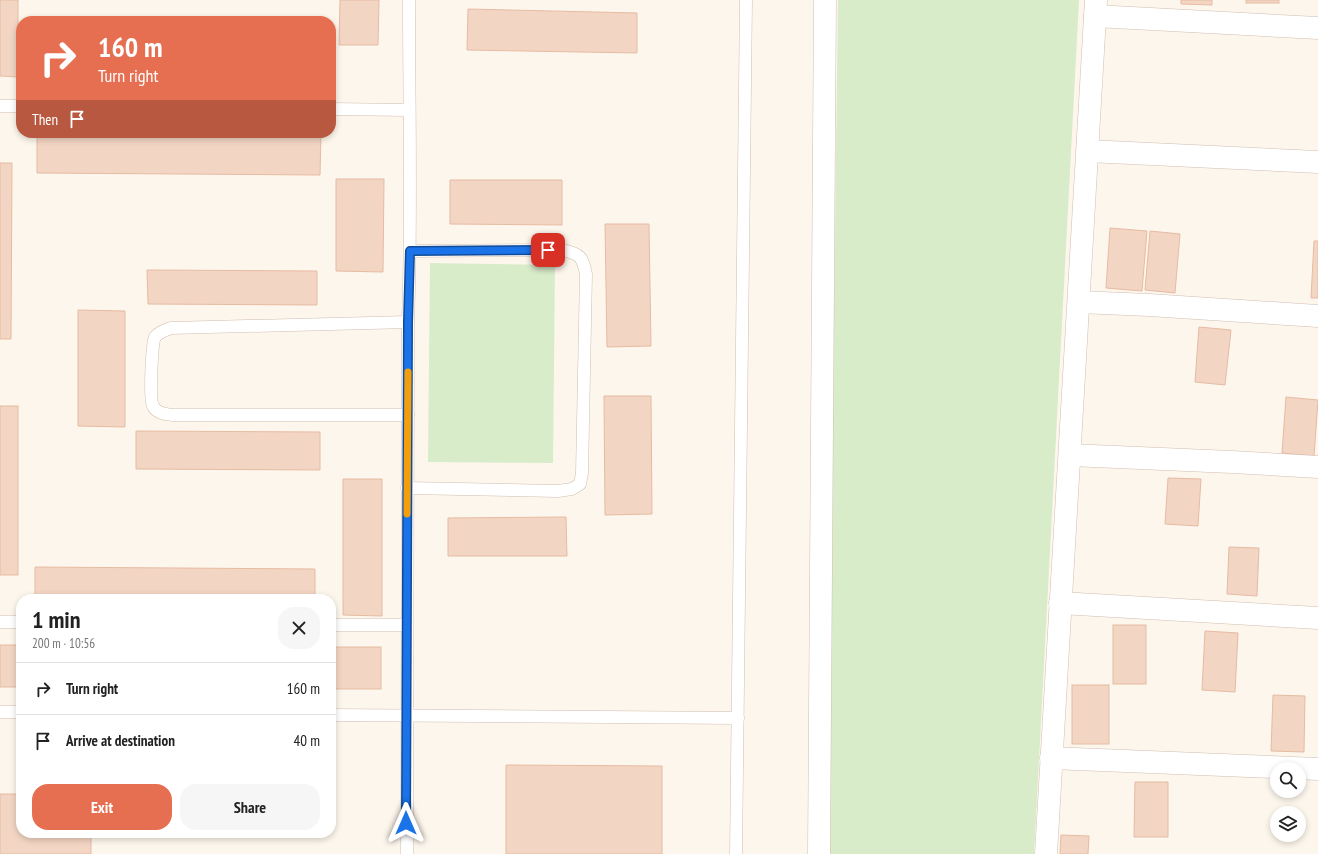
<!DOCTYPE html>
<meta charset="utf-8">
<style>
:root{--surface:#fff;--page:#f6f6f6;--text:#222;--muted:#767676;--line:#e0e0e0;--accent:#e76f51}
body{margin:0;font-family:"PT Sans Narrow",sans-serif;background:var(--page);color:var(--text);height:100vh;display:flex;flex-direction:column;font-size:15px;white-space:nowrap}
*{box-sizing:border-box;margin:0}
p{font-size:13px;color:var(--muted)}
.icon{flex:none;width:22px;height:22px;fill:none;stroke:currentColor;stroke-width:2;stroke-linecap:round;stroke-linejoin:round}
.map{position:relative;flex:1;overflow:hidden}
.panel{position:absolute;left:16px;top:594px;width:320px;height:244px;display:flex;flex-direction:column;background:var(--surface);border-radius:16px;box-shadow:0 2px 6px #0003}
.panel>*{flex:none}
.guide{position:absolute;left:16px;top:16px;width:320px;height:122px;border-radius:16px;box-shadow:0 2px 6px #0003;background:#e76f51;color:#fff;overflow:hidden}
.tools{position:absolute;left:1270px;top:762px;display:grid;gap:8px}
.tools a{display:grid;place-items:center;width:36px;height:36px;border-radius:50%;background:var(--surface);box-shadow:0 2px 6px #0003;font-size:20px}
.pin{position:absolute;display:grid;place-items:center;width:34px;height:34px;color:#fff;margin:-17px;border-radius:8px;box-shadow:0 2px 6px #0006}
.me{position:absolute;width:44px;margin:-22px;rotate:0deg;stroke-linejoin:round;filter:drop-shadow(0 0 3px #0008)}
.turn{display:flex;align-items:center;gap:14px;height:84px;padding:0 16px;font-size:18px}
.turn .icon{width:52px;height:52px;stroke-width:2.5}
.turn b{display:block;font-size:28px;line-height:34px}
.then{display:flex;align-items:center;height:38px;padding:0 16px;background:#0003;gap:8px;font-size:15px}
.round{display:grid;place-items:center;flex:none;width:42px;height:42px;border-radius:16px;background:var(--page)}
.summary{display:flex;align-items:center;justify-content:space-between;height:68px;padding:0 16px}
h1{font-size:24px;font-weight:600;line-height:30px}
.button{display:flex;gap:8px;margin-top:auto;padding:8px 16px}
.button a{flex:1;height:46px;border-radius:16px;background:var(--accent);color:#fff;font-size:16px;font-weight:600;line-height:46px;text-align:center}
.button a+a{background:var(--page);color:var(--text)}
ul{padding:0;list-style:none}
li{display:flex;align-items:center;gap:12px;height:52px;padding:0 16px;border-top:1px solid var(--line)}
li div{flex:1}
li b{display:block;font-size:15px}
li em{font-style:normal}
.map>svg:first-child{display:block}
</style>
<div class="map">
<svg width="1318" height="854" viewBox="0 0 1318 854">
<rect width="100%" height="100%" fill="#fdf6ec"/>
<g fill="#d8ecc9">
<path d="M838 0H1079L1034 854H827Z"/>
<path d="M430 263 555 265 553 463 428 462Z"/>
</g>
<g fill="#f3d5c3" stroke="#e6bba3">
<path d="M0 0H18V77L0 76Z"/>
<path d="M340 0H379L378 45H339Z"/>
<path d="M1181 0H1212V5L1181 4Z"/>
<rect x="1246" y="0" width="33" height="3"/>
<path d="M468 9 637 13V53L467 50Z"/>
<path d="M37 133H321L320 175 37 173Z"/>
<path d="M0 163H12L11 339H0Z"/>
<path d="M336 179H384L383 272 336 271Z"/>
<path d="M450 180H562V225L450 224Z"/>
<path d="M605 224H649L651 346 607 347Z"/>
<path d="M1110 228 1147 231 1142 291 1106 288Z"/>
<path d="M1150 231 1180 234 1175 293 1145 290Z"/>
<path d="M1314 241H1318V298H1311Z"/>
<path d="M147 270 317 271V305L148 304Z"/>
<path d="M78 310 125 311V427L78 426Z"/>
<path d="M1199 327 1231 330 1225 385 1195 382Z"/>
<path d="M604 396H651L652 514 605 515Z"/>
<path d="M1286 397 1318 400 1314 456 1282 453Z"/>
<rect x="0" y="406" width="18" height="169"/>
<path d="M136 431 320 432V470L136 469Z"/>
<path d="M1168 478 1201 479 1198 526 1165 524Z"/>
<path d="M343 479H382V616L343 615Z"/>
<path d="M566 517 567 556H448V518Z"/>
<path d="M1229 547 1259 548 1257 596 1227 594Z"/>
<path d="M35 567 315 569V599H35Z"/>
<rect x="1113" y="625" width="33" height="59"/>
<path d="M1205 631 1238 633 1235 692 1202 690Z"/>
<rect x="0" y="645" width="21" height="42"/>
<rect x="331" y="647" width="50" height="42"/>
<rect x="1072" y="685" width="37" height="59"/>
<path d="M1273 695 1305 696 1304 752 1271 751Z"/>
<path d="M506 765 662 766V854H506Z"/>
<path d="M1135 782H1168V837H1134Z"/>
<path d="M0 794H21V833H91V854H0Z"/>
<path d="M1061 835 1089 836 1088 854H1060Z"/>
</g>
<g fill="none" stroke-linecap="round" stroke-linejoin="round">
<g stroke="#d1beb0" stroke-width="13">
<g id="service">
<path d="M0 106H21"/>
<path d="M331 109 409 110"/>
<path d="M408 415H172C165 414 156 413 153 406 149 399 152 343 155 337 159 332 165 330 171 328L408 322"/>
<path d="M407 488 558 491 572 489 580 484 582 473 586 274C582 256 581 255 563 250L411 251"/>
<path d="M0 622H21"/>
<path d="M331 625H407"/>
<path d="M0 712H21"/>
<path d="M331 715 738 718"/>
<path d="M407 854 408 322C412 215 409 107 409 0"/>
<path d="M736 854 746 0"/>
</g>
</g>
<g stroke="#d1beb0" stroke-width="23">
<g id="minor">
<path d="M1095 16 1318 28"/>
<path d="M1088 151 1318 162"/>
<path d="M1079 302 1149 305 1318 316"/>
<path d="M1070 455 1232 462 1318 467"/>
<path d="M1060 603 1318 618"/>
<path d="M1051 758 1318 769"/>
<path d="M1046 854 1096 0"/>
</g>
</g>
<g stroke="#d1beb0" stroke-width="23">
<path id="tertiary" d="M819 854 825 0"/>
</g>
<use href="#service" stroke="#fff" stroke-width="12"/>
<use href="#minor" stroke="#fff" stroke-width="22"/>
<use href="#tertiary" stroke="#fff" stroke-width="22"/>
</g>
<g fill="none" stroke-linecap="round" stroke-linejoin="round">
<g stroke="#114b97" stroke-width="10">
<path id="route" d="M406 823 408 322 410 251 548 250"/>
</g>
<use href="#route" stroke="#1a73e8" stroke-width="7"/>
<path stroke="#f59e0b" stroke-width="7" d="M407 514 408 372"/>
</g>
</svg>
<div class="tools">
<a><svg class="icon" aria-label="search" viewBox="0 0 24 24"><circle cx="10" cy="10" r="6"/><path d="M15 15l6 6"/></svg></a>
<a><svg class="icon" aria-label="layers" viewBox="0 0 24 24"><path d="M12 4l9 5-9 5-9-5zM3 14l9 5 9-5"/></svg></a>
</div>
<div class="pin" style="left:548px;top:250px;background:#d93025"><svg class="icon" aria-label="arrive" viewBox="0 0 24 24"><path d="M6 21V4h12l-3 4 3 4H6"/></svg></div>
<svg class="me" style="left:406px;top:823px" viewBox="-20 -20 40 40"><path d="M0-17L14 15 0 8-14 15z" fill="#1a73e8" stroke="#fff" stroke-width="4"/></svg>
<div class="guide">
<div class="turn"><svg class="icon" aria-label="right" viewBox="0 0 24 24"><path d="M7 20v-9h11M14 6l5 5-5 5"/></svg><div><b>160 m</b>Turn right</div></div>
<div class="then">Then<svg class="icon" aria-label="arrive" viewBox="0 0 24 24"><path d="M6 21V4h12l-3 4 3 4H6"/></svg></div>
</div>
<section class="panel">
<div class="summary"><div><h1>1 min</h1><p>200 m · 10:56</p></div><a class="round"><svg class="icon" aria-label="close" viewBox="0 0 24 24"><path d="M6 6l12 12M18 6L6 18"/></svg></a></div>
<ul>
<li><svg class="icon" aria-label="right" viewBox="0 0 24 24"><path d="M7 20v-9h11M14 6l5 5-5 5"/></svg><div><b>Turn right</b></div><em>160 m</em></li>
<li><svg class="icon" aria-label="arrive" viewBox="0 0 24 24"><path d="M6 21V4h12l-3 4 3 4H6"/></svg><div><b>Arrive at destination</b></div><em>40 m</em></li>
</ul>
<div class="button"><a>Exit</a><a>Share</a></div>
</section>
</div>
